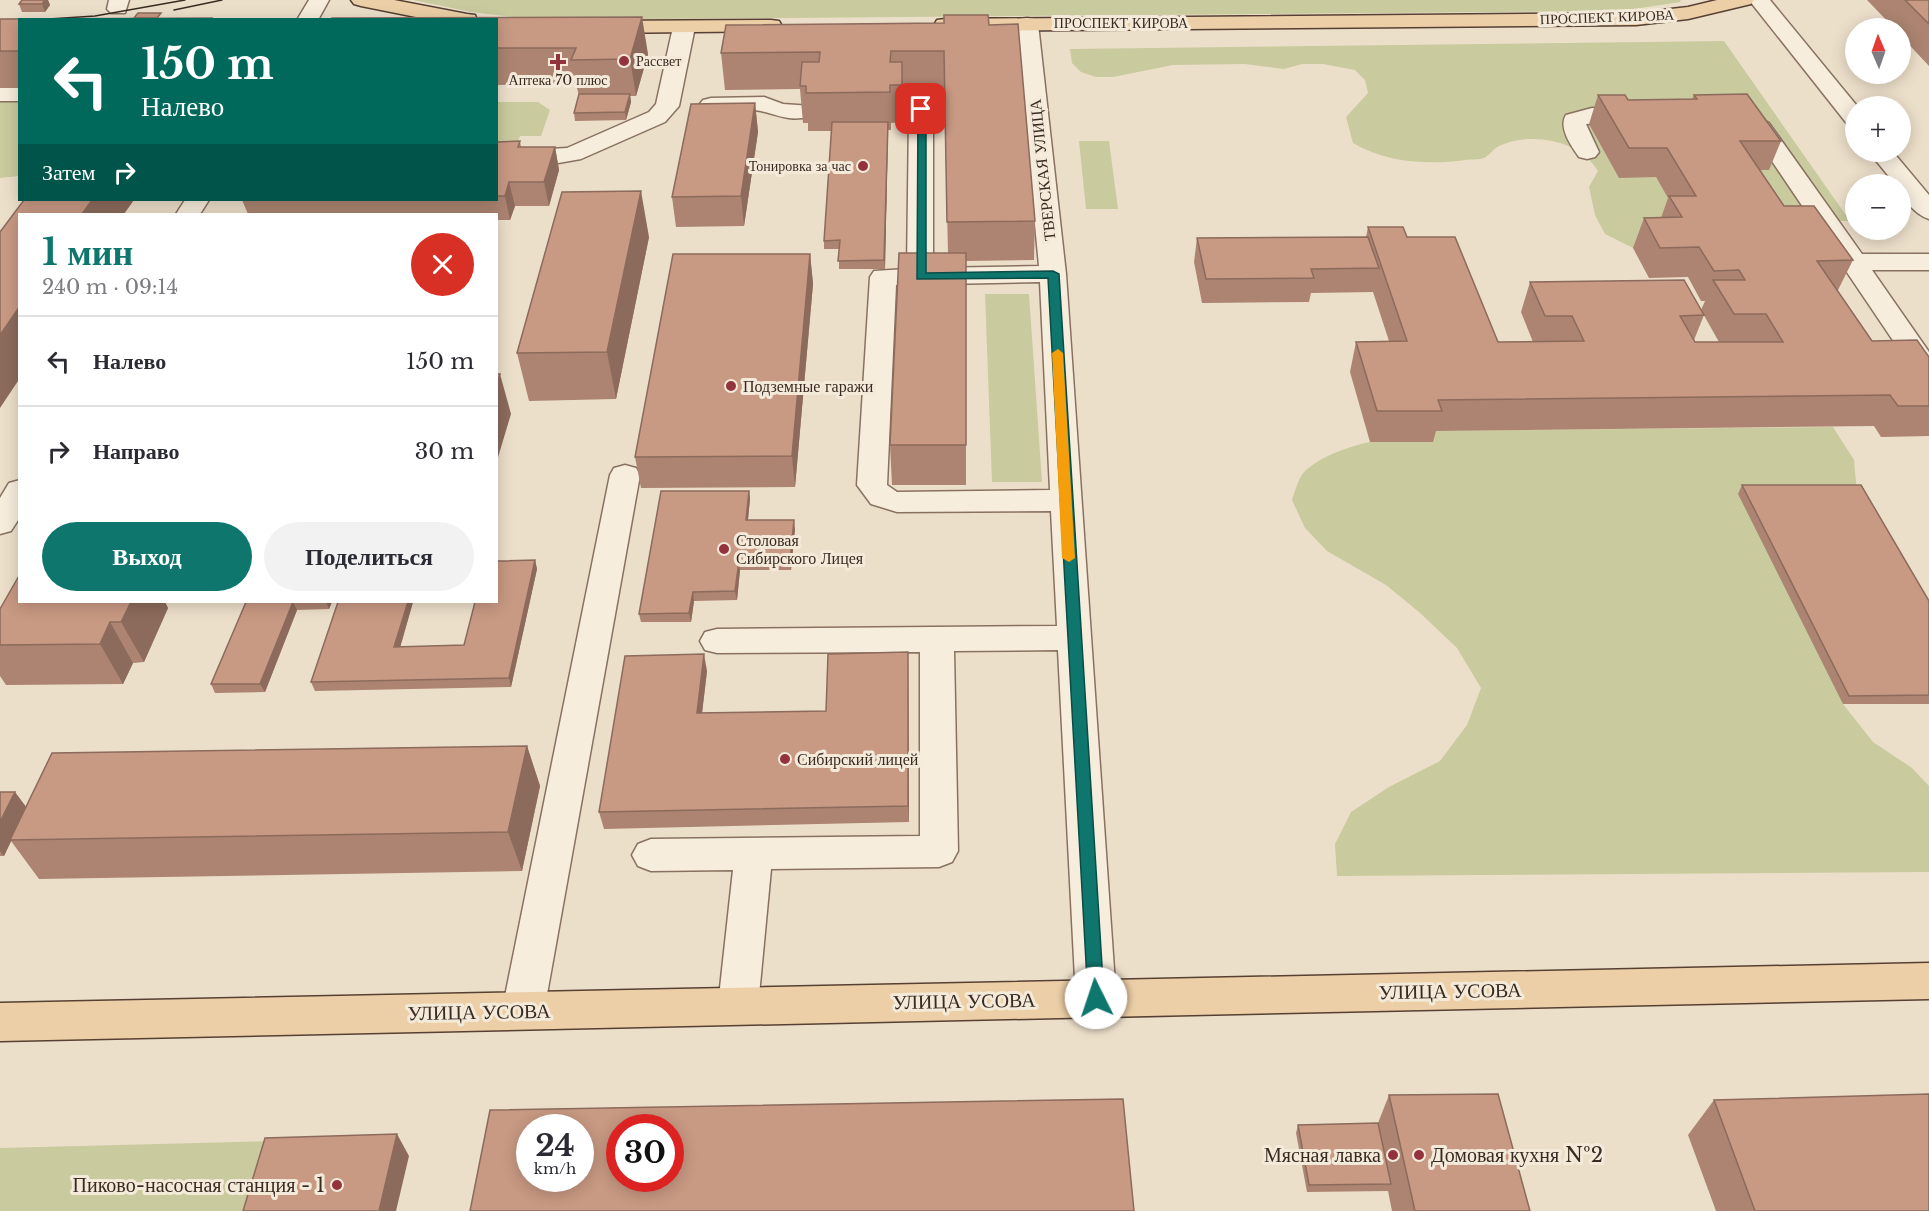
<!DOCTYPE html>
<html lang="ru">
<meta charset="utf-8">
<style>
:root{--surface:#fff;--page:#f2f2f3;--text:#2b2b33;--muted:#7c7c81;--line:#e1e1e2;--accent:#0f766e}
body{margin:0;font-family:"Libre Baskerville",serif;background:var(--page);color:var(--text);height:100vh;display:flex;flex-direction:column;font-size:22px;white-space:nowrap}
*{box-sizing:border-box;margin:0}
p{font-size:20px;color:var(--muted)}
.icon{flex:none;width:33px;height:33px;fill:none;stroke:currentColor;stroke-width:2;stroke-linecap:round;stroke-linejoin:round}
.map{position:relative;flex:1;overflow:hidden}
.drawer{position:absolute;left:18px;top:213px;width:480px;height:390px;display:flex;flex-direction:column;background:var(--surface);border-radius:0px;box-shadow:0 3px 15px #0003}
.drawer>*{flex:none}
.banner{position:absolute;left:18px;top:18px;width:480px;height:183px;border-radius:0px;box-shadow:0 3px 15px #0003;background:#00695c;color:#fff;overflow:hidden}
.needle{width:39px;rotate:358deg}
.controls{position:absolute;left:1845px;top:18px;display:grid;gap:12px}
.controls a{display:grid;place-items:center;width:66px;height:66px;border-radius:50%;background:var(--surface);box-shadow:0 3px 15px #0003;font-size:30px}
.speed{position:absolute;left:516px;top:1114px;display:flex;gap:12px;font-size:30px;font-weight:700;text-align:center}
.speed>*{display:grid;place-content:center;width:78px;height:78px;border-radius:50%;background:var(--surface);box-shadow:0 3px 15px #0003;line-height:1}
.speed small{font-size:15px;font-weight:400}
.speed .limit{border:9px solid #d22;background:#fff;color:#111}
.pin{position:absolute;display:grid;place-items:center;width:51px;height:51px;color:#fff;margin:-26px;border-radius:12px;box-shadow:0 3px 9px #0006}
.me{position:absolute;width:66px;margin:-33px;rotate:356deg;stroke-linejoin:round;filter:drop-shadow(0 0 4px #0008)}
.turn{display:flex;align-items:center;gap:21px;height:126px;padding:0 24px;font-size:27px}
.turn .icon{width:78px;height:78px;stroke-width:2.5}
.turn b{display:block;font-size:42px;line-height:51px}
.then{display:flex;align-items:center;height:57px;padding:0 24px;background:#0003;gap:12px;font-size:22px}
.round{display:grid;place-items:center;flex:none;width:63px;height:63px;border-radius:32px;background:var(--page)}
.headline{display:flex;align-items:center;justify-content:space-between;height:102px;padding:0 24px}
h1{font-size:36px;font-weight:700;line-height:45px;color:var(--accent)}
.primary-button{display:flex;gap:12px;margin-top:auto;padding:12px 24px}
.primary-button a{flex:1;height:69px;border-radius:36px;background:var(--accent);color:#fff;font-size:24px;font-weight:700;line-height:69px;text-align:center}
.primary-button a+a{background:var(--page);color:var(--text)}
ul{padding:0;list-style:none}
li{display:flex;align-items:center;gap:18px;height:90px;padding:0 24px;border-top:2px solid var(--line)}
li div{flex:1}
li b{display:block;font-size:22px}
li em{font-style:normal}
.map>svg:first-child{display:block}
</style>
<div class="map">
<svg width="1929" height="1211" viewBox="0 0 1929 1211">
<rect width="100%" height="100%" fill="#ecdfca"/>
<g fill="#c9ca9e">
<path d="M413 0H1680L1681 2 1620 11 537 20 471 12Z"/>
<path d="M1724 41 1850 221H1810L1590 124 1619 177H1656L1685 226 1671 247 1633 248 1605 234 1595 215 1589 187 1598 171C1580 140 1531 131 1499 146 1493 149 1490 155 1484 158 1479 160 1471 159 1466 160 1427 165 1387 163 1353 143L1346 117 1368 93 1365 80 1355 70 1323 64H1302L1284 69 1245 64 1173 65 1113 77H1096L1081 72 1072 63 1070 49Z"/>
<path d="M0 99H20L19 176 0 178Z"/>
<path d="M496 102H538L550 110 541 136H520L516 147H497Z"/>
<path d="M1079 141H1109L1118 209H1086Z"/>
<path d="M985 294H1029L1042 482H992Z"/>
<path d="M1833 427 1854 460 1857 494 1843 704 1873 742 1912 768 1929 786V872L1337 876 1335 844 1351 812 1389 787 1440 761 1467 725 1481 688 1457 648 1419 612 1386 585 1327 551 1305 528 1292 500C1295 491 1299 476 1306 470 1338 443 1390 438 1430 431Z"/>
<path d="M275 1141 255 1211H0V1148Z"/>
</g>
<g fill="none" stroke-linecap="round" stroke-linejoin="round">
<g stroke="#887160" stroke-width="3">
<g id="minor">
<path d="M109 0H129L125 13H111L107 9Z"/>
<path d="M309 0H329L318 20H297Z"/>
<path d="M1749 0H1770L1857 106 1856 127 1848 125Z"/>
<path d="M1027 18 1035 19 1038 24 1066 274 1116 998 1110 1011 1096 1016 1082 1011 1076 998 1058 650 954 651 958 851 952 862 939 867 771 869 758 1006 752 1019 738 1024 724 1019 718 1006 733 870 651 871 638 866 632 855 638 844 651 839 920 836V652L717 653 705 650 700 641 705 632 717 629 1057 626 1051 511 897 512 871 504 857 485 870 277 874 271 907 269 909 116 895 114 891 109 895 104H929L933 109V268L1039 266 1016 24 1019 19ZM1040 282 1050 490 897 492 887 485 896 285Z"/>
<path d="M684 21 692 22 695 27 679 106 665 122 581 159 547 165 496 166V152L567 148 649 112 656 104 673 27 676 22Z"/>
<rect x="0" y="87" width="20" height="14"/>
<path d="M764 97 783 104 812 106 816 111 812 116C790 122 781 116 761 111 742 107 722 115 703 110L699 105 703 100 711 98Z"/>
<path d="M1592 108 1646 110 1650 115 1646 120 1638 122 1586 124 1599 152 1595 157 1587 159 1579 157C1571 146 1558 127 1566 115Z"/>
<path d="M1746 111 1769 123 1862 254H1929V270H1872L1929 352V382L1919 379 1753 133 1734 118 1738 113Z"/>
<path d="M1869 152H1893L1929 195V219C1916 215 1900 198 1900 184H1895Z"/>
<path d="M185 200H209L200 214H176Z"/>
<path d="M625 465 636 468 640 475 544 1011 538 1024 523 1029 508 1024 502 1011 610 475 614 468Z"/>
<path d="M20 480V517L11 531 0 534V498L9 483Z"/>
</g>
</g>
<g stroke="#564033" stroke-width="3">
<g id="major">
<path d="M351 0H394L467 14 475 15 477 20H431L361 6 354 4Z"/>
<path d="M1717 0H1754L1751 4 1688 19 1636 25 945 31 937 30 934 25 937 20 945 19 1636 13 1688 7Z"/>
<path d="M771 20 779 21 782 26 779 31 600 33 592 32 589 27 592 22 600 21Z"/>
<path d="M1929 963V999L0 1041V1003Z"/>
</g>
</g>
<use href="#minor" fill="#f7eddd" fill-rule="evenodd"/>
<use href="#major" fill="#eccfa6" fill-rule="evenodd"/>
<g stroke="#3a2b22" stroke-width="1.5">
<path d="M174 10 222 0"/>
<path d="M33 20 95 16 185 0"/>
</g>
</g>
<g fill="#ac8471">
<path d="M22 0H48L50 5 45 12H22L19 4Z"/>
<path d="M1867 0H1929V66L1900 35V28H1894Z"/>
<path d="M212 18 213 20H20V88H0V19Z"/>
<path d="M496 20 648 54 636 96H630L631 102 626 120 575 121 574 113 579 96 576 84 496 85Z"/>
<path d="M989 25 1035 221 1034 260 966 261V485H892L890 445 948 253 944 88H903V122L891 123V130H888L885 269H839V249H824V241L832 131H808V123H803L800 89 725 90 721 53Z"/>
<path d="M1598 95 1628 100 1692 99 1694 95 1781 141 1769 170H1760L1784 206 1853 260 1838 290V291L1872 341 1929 357V436L1881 437 1874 426 1436 431 1433 442H1370L1350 372 1356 342 1389 341 1373 292 1311 293 1309 302 1202 303 1194 262 1197 238 1366 237 1368 227 1407 237 1498 342H1533L1521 312 1530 282 1704 315 1694 340 1695 342H1719L1701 310 1705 301H1701L1688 277 1649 278 1633 248 1644 218H1661L1668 198 1656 177 1619 178 1589 124Z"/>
<path d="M755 103 758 132 744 226 676 227 672 197Z"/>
<path d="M520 141 521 147H555L559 170 549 206H515L510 220H496V214H248L242 200H496V142Z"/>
<path d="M649 237 616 399 529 401 517 353Z"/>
<path d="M810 254 813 284 795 487 641 488 635 457Z"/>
<path d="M1742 485 1929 601V704H1843L1738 494Z"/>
<path d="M749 491 750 499 748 520 795 529 791 570H740L737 600 694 601 691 622H641L639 614Z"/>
<path d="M535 560 537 569 511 687 315 691 311 682 338 602H413L400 647 464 645Z"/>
<path d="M20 602H165L168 608 144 662 133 663 123 684 6 685 0 676V609Z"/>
<path d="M246 602H332L329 609 297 610 265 692 215 693 211 684Z"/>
<path d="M908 652 909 822 604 829 599 812 707 671 702 713 826 711Z"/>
<path d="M527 746 540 786 522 871 39 879 11 841 4 856H0V792L26 807Z"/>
<path d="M1389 1095 1530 1211H1392L1388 1191 1307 1192 1296 1133 1298 1125 1378 1123Z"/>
<path d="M1714 1100 1929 1211H1716L1688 1135Z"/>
</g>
<g fill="#8c6b5c">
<path d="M45 0H48L50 5 45 12 42 4Z"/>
<path d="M642 17 648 54 636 96 630 59Z"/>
<path d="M902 62 903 99V122L902 85Z"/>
<path d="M630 94 631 102 626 120 625 112Z"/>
<path d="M755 103 758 132 744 226 741 196Z"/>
<path d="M888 122V130L885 269 884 260Z"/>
<path d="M555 147 559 170 549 206 544 182Z"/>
<path d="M509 182 515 206 510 220 505 196Z"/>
<path d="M641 191 649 237 616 399 607 352Z"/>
<path d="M92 200H134L124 214H82Z"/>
<path d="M810 254 813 284 795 487 792 456Z"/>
<path d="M20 306V378L0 408V335Z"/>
<path d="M500 374 511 414 496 464V387Z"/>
<path d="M749 491 750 499 747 529 746 520Z"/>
<path d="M794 520 795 529 791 570 790 561Z"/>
<path d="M535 560 537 569 511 687 509 678Z"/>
<path d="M739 561 740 570 737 600 735 591Z"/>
<path d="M693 592 694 601 691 622 689 613Z"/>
<path d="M131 602H165L168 608 144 662 121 622Z"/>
<path d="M293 602 297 610 265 692 260 684Z"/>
<path d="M326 602H332L329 609Z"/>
<path d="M408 602H413L398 655 394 647Z"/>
<path d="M110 622 133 663 123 684 100 644Z"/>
<path d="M908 652V669L909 822 908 806Z"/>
<path d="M704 654 707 671 700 730 697 713Z"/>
<path d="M527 746 540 786 522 871 508 832Z"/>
<path d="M15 792 27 808 4 856 0 851V822Z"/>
<path d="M397 1134 409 1156 396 1211H379Z"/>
</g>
<g fill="#c89983" stroke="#8c6b5c" stroke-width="1.5" fill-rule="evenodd">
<path d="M22 0H45L42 4H19Z"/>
<path d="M1905 0H1929V24Z"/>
<path d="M138 13H161L157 18H134Z"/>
<path d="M944 15H988L989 25 1018 24 1035 221 947 222 944 51H891L890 62H902V85H890V92L806 93V86H800L802 62H819L820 52 721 53 726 25 944 23Z"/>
<path d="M642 17 630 59 571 60 576 48H496V20H331L332 18Z"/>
<path d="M212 18 211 20H20V51H0V19Z"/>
<path d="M579 94H630L625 112 574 113Z"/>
<path d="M1747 94 1781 141H1740L1784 206H1814L1853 260 1817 261 1872 341 1917 340 1929 357V406H1898L1890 395 1438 400 1442 411H1377L1356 342 1407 341 1368 227H1403L1407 237H1455L1498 342 1584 341 1572 316H1545L1530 282 1684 280 1704 315 1680 316 1695 342H1783L1766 314H1734L1713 280H1745L1739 270 1714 271 1699 247 1660 248 1644 218 1682 217 1669 196H1696L1667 148H1629L1598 95H1625L1628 100 1697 99 1694 95Z"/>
<path d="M755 103 741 196 672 197 691 104Z"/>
<path d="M832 122H888L884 260 838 261 840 240 824 241Z"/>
<path d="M520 141 518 147H555L544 182H509L505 196H496V142Z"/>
<path d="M641 191 607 352 517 353 562 192Z"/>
<path d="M24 200H92L82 214H20V306L0 335V232Z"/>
<path d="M1368 237 1379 268 1311 269 1314 278 1206 279 1197 238Z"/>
<path d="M899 253H966V445H890Z"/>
<path d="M673 254H810L792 456 635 457Z"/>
<path d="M496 374H500L496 387Z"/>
<path d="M1742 485H1861L1929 601V695L1849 696Z"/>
<path d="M661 491H749L746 520H794L790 561H739L735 591 693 592 689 613 639 614Z"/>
<path d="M535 560 509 678 311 682 338 602H408L394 647 464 645 475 602H496V561Z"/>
<path d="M20 574V602H131L121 622H110L100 644 0 645V609Z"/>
<path d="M246 602H293L260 684H211Z"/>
<path d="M908 652V806L599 812 625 656 704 654 697 713 826 711 828 654Z"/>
<path d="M527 746 508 832 10 840 52 753Z"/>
<path d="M0 792H15L0 822Z"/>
<path d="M1498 1094 1530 1211H1415L1389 1095Z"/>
<path d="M1929 1094V1211H1755L1714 1100Z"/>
<path d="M1123 1099 1134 1211H470L490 1110ZM530 1128H580V1179H530ZM620 1128H670V1179H620Z"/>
<path d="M1378 1123 1391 1184 1309 1185 1298 1125Z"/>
<path d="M397 1134 379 1211H243L265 1138Z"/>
</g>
<path fill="#0f766e" stroke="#0a4d48" stroke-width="1.5" d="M918 107 926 109V273L1053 271 1059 274 1104 998 1102 1004 1096 1006 1090 1004 1088 998 1048 278 917 279Z"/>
<path fill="#f59e0b" d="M1058 349 1063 353 1075 558 1069 562 1062 558 1052 353Z"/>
<g fill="#93343d" stroke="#f4eada" stroke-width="2">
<circle cx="624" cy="61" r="6"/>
<path d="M555 53h6v6h6v6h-6v6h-6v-6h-6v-6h6z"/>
<circle cx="863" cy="166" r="6"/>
<circle cx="731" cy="386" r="6"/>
<circle cx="724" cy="549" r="6"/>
<circle cx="785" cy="759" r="6"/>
<circle cx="1393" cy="1155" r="6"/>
<circle cx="1419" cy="1155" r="6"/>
<circle cx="337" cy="1185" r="6"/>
</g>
<g text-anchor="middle" stroke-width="6" stroke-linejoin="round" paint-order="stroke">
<g font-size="14" fill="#3a2b22" stroke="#f4eada">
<text transform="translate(1607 17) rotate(-2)" y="5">ПРОСПЕКТ КИРОВА</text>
<text x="1121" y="28">ПРОСПЕКТ КИРОВА</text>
</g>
<g font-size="14" fill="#3a2b22" stroke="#f4eada" text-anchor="start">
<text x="636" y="66">Рассвет</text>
<text x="558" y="85" text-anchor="middle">Аптека 70 плюс</text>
<text x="851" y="171" text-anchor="end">Тонировка за час</text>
</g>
<g font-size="16" fill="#3a2b22" stroke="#f4eada">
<text transform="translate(1042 170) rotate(-96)" y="6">ТВЕРСКАЯ УЛИЦА</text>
</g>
<g font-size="16" fill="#3a2b22" stroke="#f4eada" text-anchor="start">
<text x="743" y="392">Подземные гаражи</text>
<text x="736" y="546">Столовая<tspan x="736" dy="18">Сибирского Лицея</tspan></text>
<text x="797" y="765">Сибирский лицей</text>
</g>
<g font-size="20" fill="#3a2b22" stroke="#f4eada">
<text transform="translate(1450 991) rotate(-1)" y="7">УЛИЦА УСОВА</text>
<text transform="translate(964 1001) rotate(-1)" y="7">УЛИЦА УСОВА</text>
<text transform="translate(479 1012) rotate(-1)" y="7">УЛИЦА УСОВА</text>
</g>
<g font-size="20" fill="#3a2b22" stroke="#f4eada" text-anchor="end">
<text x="1381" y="1162">Мясная лавка</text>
<text x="1431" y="1162" text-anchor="start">Домовая кухня №2</text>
<text x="325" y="1192">Пиково-насосная станция - 1</text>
</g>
</g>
</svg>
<div class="controls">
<a><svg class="needle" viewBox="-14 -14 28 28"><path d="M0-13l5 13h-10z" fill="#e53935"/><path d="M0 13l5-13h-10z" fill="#7c7c81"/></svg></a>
<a>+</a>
<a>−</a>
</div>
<div class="speed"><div>24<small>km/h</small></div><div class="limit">30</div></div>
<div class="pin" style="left:921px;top:109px;background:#d93025"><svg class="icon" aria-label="arrive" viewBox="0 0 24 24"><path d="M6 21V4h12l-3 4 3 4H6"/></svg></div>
<svg class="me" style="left:1096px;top:998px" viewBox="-20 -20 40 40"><circle r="19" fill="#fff"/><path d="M0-13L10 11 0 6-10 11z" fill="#0f766e"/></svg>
<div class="banner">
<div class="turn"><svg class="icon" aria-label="left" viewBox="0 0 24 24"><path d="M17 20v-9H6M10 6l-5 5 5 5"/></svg><div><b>150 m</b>Налево</div></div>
<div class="then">Затем<svg class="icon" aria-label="right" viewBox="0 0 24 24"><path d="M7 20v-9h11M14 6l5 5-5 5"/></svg></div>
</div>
<section class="drawer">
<div class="headline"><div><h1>1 мин</h1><p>240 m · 09:14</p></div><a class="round" style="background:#d93025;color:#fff"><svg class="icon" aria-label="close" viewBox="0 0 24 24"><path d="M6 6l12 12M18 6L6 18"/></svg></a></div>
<ul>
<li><svg class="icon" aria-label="left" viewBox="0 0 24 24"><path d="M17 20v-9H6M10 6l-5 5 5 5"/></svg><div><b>Налево</b></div><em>150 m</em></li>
<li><svg class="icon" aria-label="right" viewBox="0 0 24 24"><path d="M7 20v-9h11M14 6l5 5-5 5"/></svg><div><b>Направо</b></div><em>30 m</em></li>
</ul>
<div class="primary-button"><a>Выход</a><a>Поделиться</a></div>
</section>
</div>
